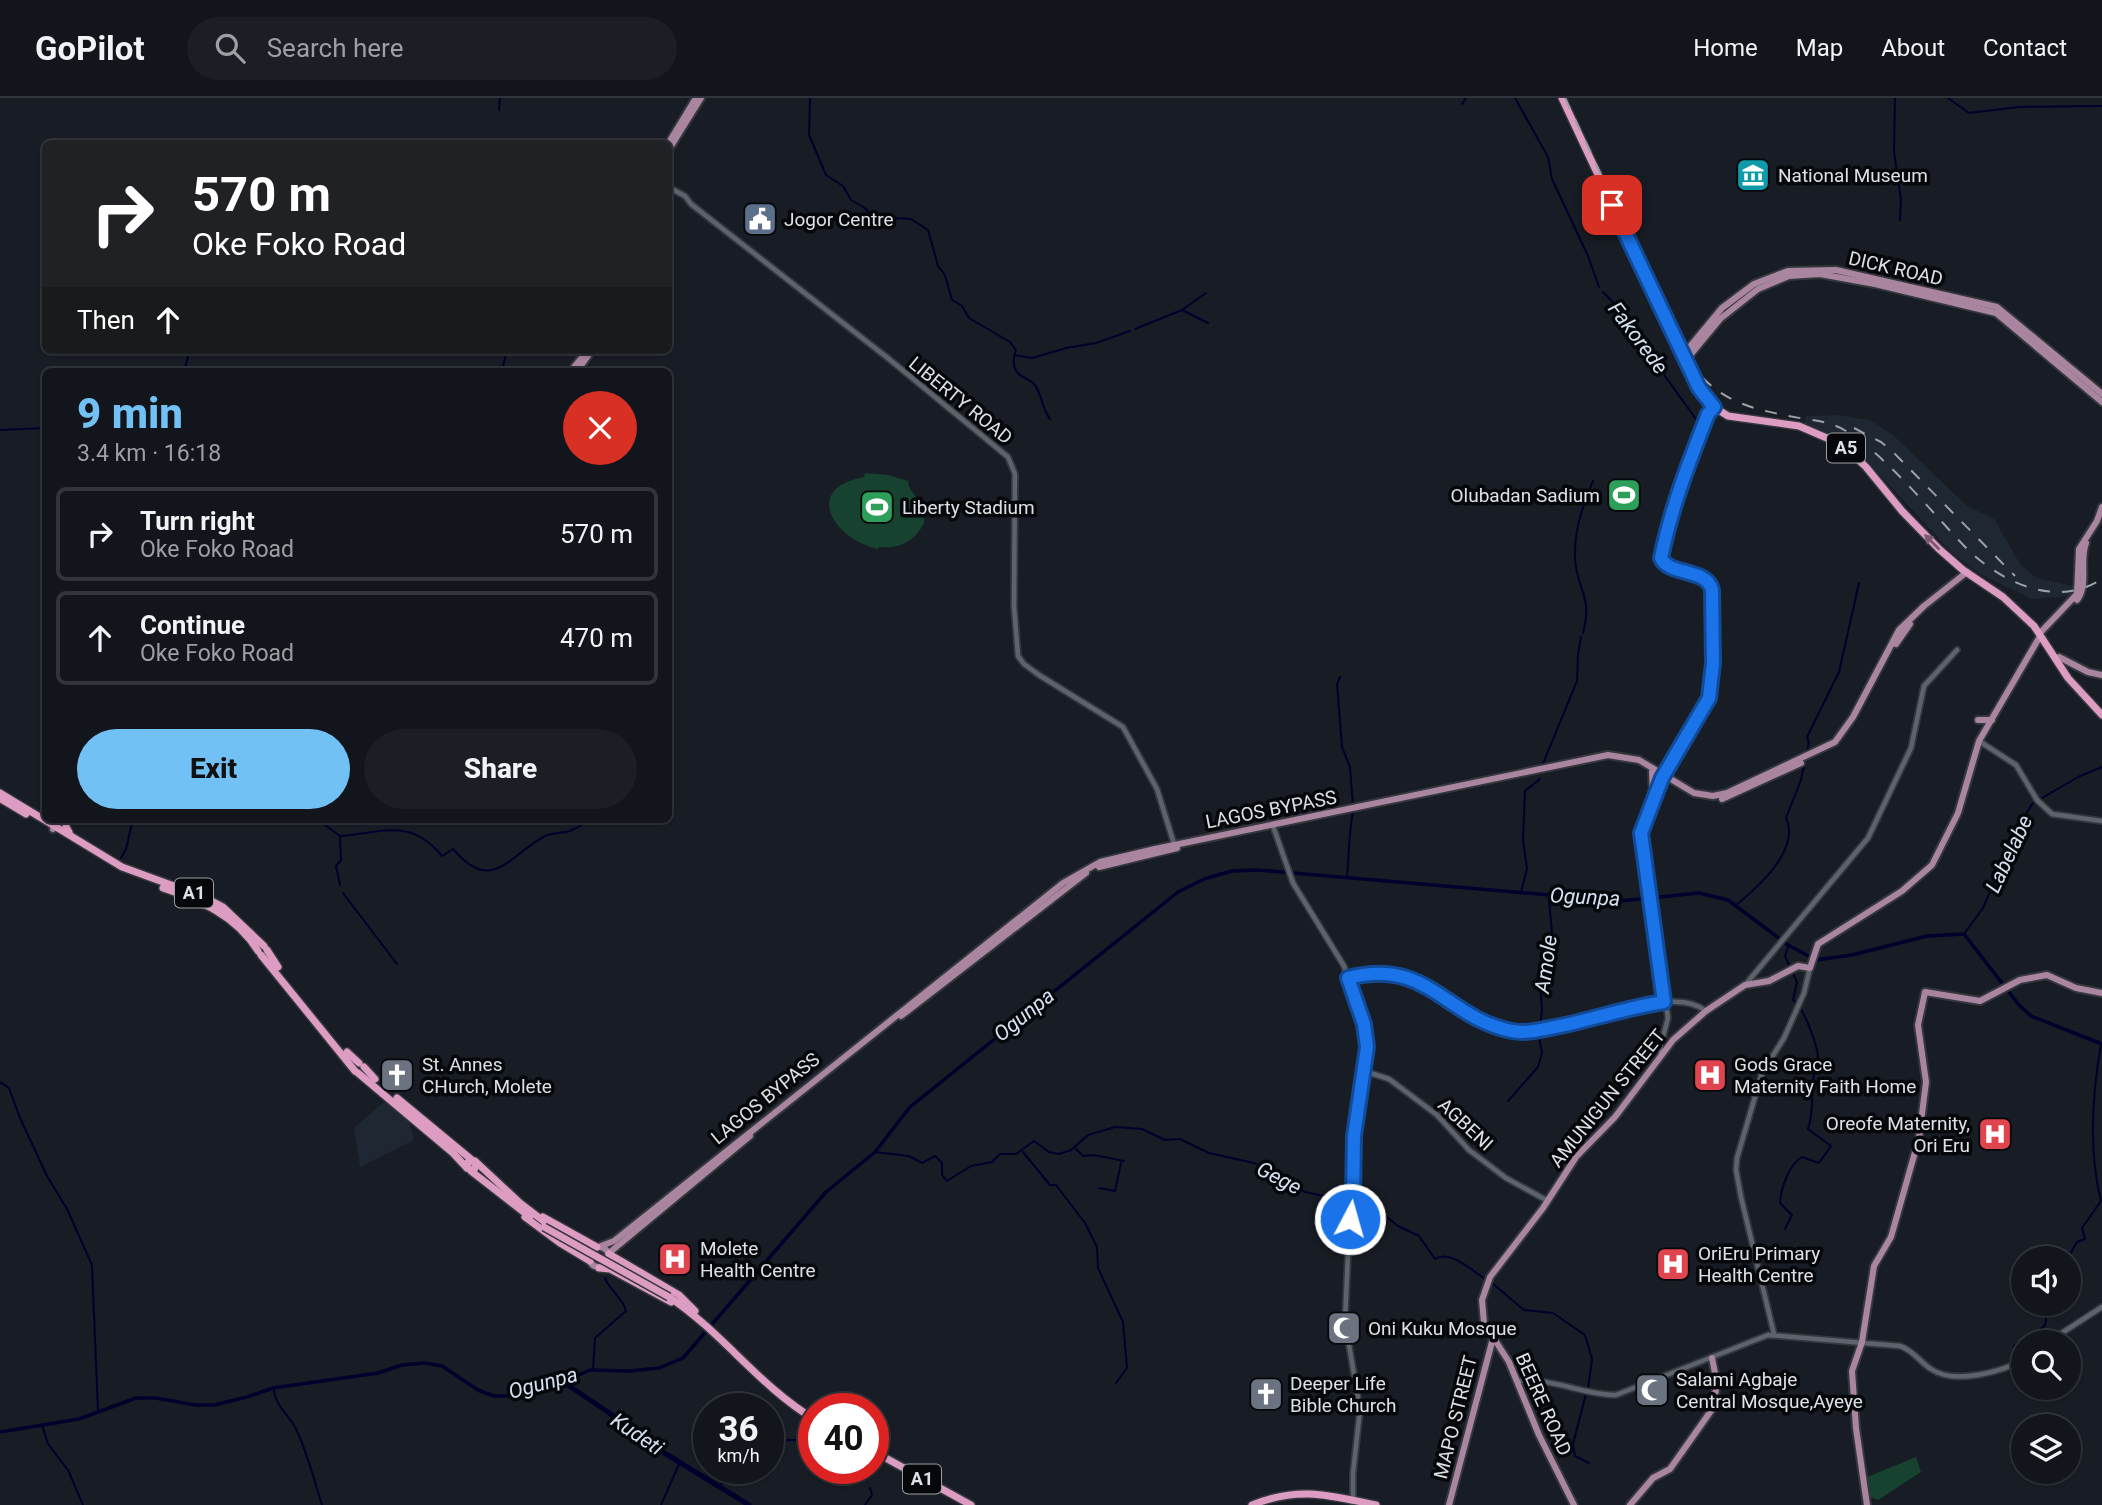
<!DOCTYPE html>
<meta charset="utf-8">
<style>
:root{--surface:#12151b;--page:#1b1e24;--text:#f1f3f6;--muted:#9c9fa3;--line:#31343a;--accent:#72c1f5}
body{margin:0;font-family:Roboto,sans-serif;background:var(--page);color:var(--text);height:100vh;display:flex;flex-direction:column;font-size:26px;white-space:nowrap}
*{box-sizing:border-box;margin:0}
p{font-size:23px;color:var(--muted)}
.icon{flex:none;width:38px;height:38px;fill:none;stroke:currentColor;stroke-width:2;stroke-linecap:round;stroke-linejoin:round}
.map{position:relative;flex:1;overflow:hidden}
.panel{position:absolute;left:42px;top:270px;width:630px;height:455px;display:flex;flex-direction:column;background:var(--surface);border-radius:10px;box-shadow:0 2px 5px #0004,0 0 0 2px var(--line)}
.panel>*{flex:none}
.banner{position:absolute;left:42px;top:42px;width:630px;height:214px;border-radius:10px;box-shadow:0 2px 5px #0004,0 0 0 2px var(--line);background:#202124;color:#fff;overflow:hidden}
.buttons{position:absolute;left:2011px;top:1148px;display:grid;gap:14px}
.buttons a{display:grid;place-items:center;width:70px;height:70px;border-radius:50%;background:var(--surface);box-shadow:0 2px 5px #0004,0 0 0 2px var(--line);font-size:35px}
.speed{position:absolute;left:693px;top:1295px;display:flex;gap:14px;font-size:35px;font-weight:700;text-align:center}
.speed>*{display:grid;place-content:center;width:91px;height:91px;border-radius:50%;background:var(--surface);box-shadow:0 2px 5px #0004,0 0 0 2px var(--line);line-height:1}
.speed small{font-size:18px;font-weight:400}
.speed .limit{border:10px solid #d22;background:#fff;color:#111}
.pin{position:absolute;display:grid;place-items:center;width:60px;height:60px;color:#fff;margin:-30px;border-radius:14px;box-shadow:0 4px 10px #0006}
.me{position:absolute;width:77px;margin:-38px;rotate:6deg;stroke-linejoin:round;filter:drop-shadow(0 0 5px #0008)}
.turn{display:flex;align-items:center;gap:24px;height:147px;padding:0 35px;font-size:32px}
.turn .icon{width:91px;height:91px;stroke-width:2.5}
.turn b{display:block;font-size:49px;line-height:60px}
.then{display:flex;align-items:center;height:66px;padding:0 35px;background:#0003;gap:14px;font-size:26px}
.round{display:grid;place-items:center;flex:none;width:74px;height:74px;border-radius:37px;background:var(--page)}
.summary{display:flex;align-items:center;justify-content:space-between;height:119px;padding:0 35px}
h1{font-size:42px;font-weight:800;line-height:52px;color:var(--accent)}
.action{display:flex;gap:14px;margin-top:auto;padding:14px 35px}
.action a{flex:1;height:80px;border-radius:42px;background:var(--accent);color:#111;font-size:28px;font-weight:800;line-height:80px;text-align:center}
.action a+a{background:var(--page);color:var(--text)}
ul{padding:0;list-style:none}
li{display:flex;align-items:center;gap:21px;height:94px;margin:0 14px 10px;padding:0 21px;border:4px solid var(--line);border-radius:10px}
li div{flex:1}
li b{display:block;font-size:26px}
li em{font-style:normal}
header{display:flex;align-items:center;gap:42px;box-sizing:border-box;height:98px;padding:0 35px;background:var(--surface);border-bottom:2px solid var(--line)}
header strong{font-size:33px}
nav{display:flex;gap:38px;margin-inline-start:auto;font-size:24px}
.search{width:490px;height:63px;background:var(--page);display:flex;align-items:center;gap:18px;box-sizing:border-box;padding:0 24px;border-radius:38px;color:var(--muted);font-size:26px}
.map>svg:first-child{display:block}
</style>
<header>
<strong>GoPilot</strong>
<div class="search"><svg class="icon" aria-label="search" viewBox="0 0 24 24"><circle cx="10" cy="10" r="6"/><path d="M15 15l6 6"/></svg>Search here</div>
<nav><a>Home</a><a>Map</a><a>About</a><a>Contact</a></nav>
</header>
<div class="map">
<svg width="2102" height="1407" viewBox="0 0 2102 1407">
<rect width="100%" height="100%" fill="#181c24"/>
<g fill="#1f2733">
<path d="M1838 317 1869 322 1892 336 1967 408 1994 421 2020 466 2036 480 2073 488V498L2032 501 1982 477 1954 457 1866 362 1834 338 1804 326 1806 318Z"/>
<path d="M390 1003 408 1019 414 1042 360 1069 354 1030 383 1005Z"/>
</g>
<g fill="#16422f">
<path d="M865 375 888 377 908 383C909 399 926 398 924 425 914 444 900 451 879 449L878 451C833 441 802 390 864 379Z"/>
<path d="M1916 1359 1921 1374 1878 1402 1868 1398 1867 1379Z"/>
</g>
<g fill="none" stroke-linecap="round" stroke-linejoin="round">
<g stroke="#00002d" stroke-width="2">
<path d="M810 0 809 37 826 77 843 88 851 102 865 110 870 116 879 119 911 121 928 132 938 168 945 177 952 202 962 208 969 220 1010 244 1016 252C1014 259 1012 266 1016 273 1019 278 1029 281 1034 286 1042 295 1041 309 1050 321"/>
<path d="M1515 0 1548 59 1552 81 1588 158 1599 189"/>
<path d="M1895 0 1894 54 1901 102 1900 122"/>
<path d="M1948 0 1969 15 2019 9 2102 8"/>
<path d="M1462 6 1466 0"/>
<path d="M499 12 500 0"/>
<path d="M1603 194 1627 219 1667 281 1696 321"/>
<path d="M1182 212 1208 225"/>
<path d="M1135 231 1182 212 1206 195"/>
<path d="M1072 249 1096 245 1130 233"/>
<path d="M1014 257 1032 260 1070 249"/>
<path d="M184 273 190 252"/>
<path d="M502 273 507 252"/>
<path d="M0 332 46 330"/>
<path d="M1583 535C1593 497 1577 493 1575 461 1574 432 1582 410 1593 383"/>
<path d="M1340 579 1337 586 1342 649 1350 669 1353 708"/>
<path d="M1807 654 1809 645 1807 639 1839 574 1859 485"/>
<path d="M1542 668 1577 583 1578 556 1581 539"/>
<path d="M317 721 340 738C382 735 410 719 442 758L453 751C492 797 508 758 545 738 554 734 564 736 572 732 579 729 585 725 591 721"/>
<path d="M121 760 126 751 133 721"/>
<path d="M1347 779C1349 757 1349 734 1353 713"/>
<path d="M340 787 336 768 341 762 340 739"/>
<path d="M1521 794 1527 771 1523 742 1525 693 1540 681"/>
<path d="M343 795 397 866"/>
<path d="M1735 808C1757 790 1801 752 1786 720L1801 682 1805 662"/>
<path d="M1964 836 1983 810 2015 735 2032 706 2078 679 2102 669"/>
<path d="M1788 850V847"/>
<path d="M0 984 9 990 20 1020 47 1078 67 1111 92 1167 98 1314"/>
<path d="M1508 1003 1538 969 1542 955 1539 939 1542 912 1540 883 1552 835 1549 801"/>
<path d="M1076 1051 1083 1058 1094 1057 1124 1063"/>
<path d="M875 1054 909 1058 922 1065 935 1058 942 1065V1077L947 1083 971 1068 992 1064 1000 1056H1016L1034 1043 1049 1054 1059 1056 1071 1052 1088 1037 1115 1029 1142 1031 1165 1042 1180 1041 1209 1055 1254 1065 1282 1076 1292 1087 1305 1094 1335 1100 1383 1116 1398 1128 1419 1138 1435 1161C1451 1151 1473 1174 1487 1182"/>
<path d="M1023 1054 1050 1087H1056L1085 1125 1097 1149 1098 1170 1123 1224 1127 1270 1116 1285"/>
<path d="M1099 1090 1115 1093 1121 1065"/>
<path d="M1785 1131 1792 1117 1780 1105C1781 1089 1789 1067 1802 1059L1819 1065 1831 1048 1808 1031C1814 1013 1811 1000 1813 982 1813 976 1817 972 1818 966 1820 952 1804 909 1793 902L1797 884 1785 858 1787 852"/>
<path d="M2068 1160 2077 1144 2085 1141 2082 1130 2101 1103C2088 1052 2092 998 2101 946"/>
<path d="M1492 1185 1524 1212 1553 1215 1585 1237 1592 1261 1588 1291"/>
<path d="M2019 1259 2014 1248 2030 1235 2034 1238 2045 1227 2049 1206"/>
<path d="M593 1272 595 1240 626 1213C623 1200 610 1193 605 1180"/>
<path d="M273 1290C277 1312 289 1315 297 1333 308 1357 314 1382 322 1407"/>
<path d="M1586 1296 1573 1346 1575 1358 1589 1365"/>
<path d="M42 1327 48 1346 68 1372 83 1407"/>
<path d="M768 1346 780 1347 787 1342H796"/>
<path d="M719 1388 741 1370"/>
<path d="M661 1407 680 1364"/>
<path d="M865 1407 872 1397 870 1390"/>
</g>
<path stroke="#00002d" stroke-width="3.5" d="M0 1334 79 1321 136 1300H156L195 1307H214L247 1299 273 1290 378 1275 402 1267 425 1265 442 1268 478 1292 494 1298H507L541 1286 563 1284 590 1272 629 1273 659 1270 683 1260 826 1094 875 1054 910 1009 1178 794 1204 781 1232 773 1257 772 1620 803 1699 795 1728 802 1788 847 1816 862 1852 857 1927 838 1964 836 2019 907 2031 918 2102 946"/>
<path stroke="#00002d" stroke-width="5" d="M563 1284 608 1314 640 1340 749 1407"/>
<g stroke="#34373d" stroke-width="8">
<g id="minor">
<path d="M668 89 685 98 691 106 889 261 1008 359 1015 376 1014 508 1018 558 1024 566 1039 577 1123 629 1157 691 1175 749"/>
<path d="M1979 643 2016 667 2037 702 2052 716 2102 723"/>
<path d="M1273 728 1293 785 1344 868 1367 941 1354 1038 1353 1101 1349 1133 1345 1223 1360 1312 1353 1375V1404"/>
<path d="M1348 880C1403 866 1427 889 1472 917 1485 924 1502 933 1517 933 1539 934 1565 929 1587 924 1619 916 1676 890 1706 913"/>
<path d="M1745 887 1868 740 1911 650 1924 588 1957 552"/>
<path d="M1661 956 1660 950 1668 920 1641 735 1662 680 1709 600 1713 565 1711 487 1707 482 1662 465 1661 460C1671 410 1689 363 1708 316L1714 309"/>
<path d="M1364 973 1389 981 1437 1017 1469 1052 1506 1080 1548 1103"/>
<path d="M1774 1236 1741 1099 1736 1072 1737 1060 1762 975 1784 940 1804 895 1810 870"/>
<path d="M2048 1244 2102 1209"/>
<path d="M1518 1283C1551 1279 1583 1297 1616 1297L1768 1237 1900 1248C1913 1252 1920 1264 1931 1271 1954 1287 2001 1274 2023 1262"/>
</g>
</g>
<g stroke="#34373d" stroke-width="10">
<g id="major">
<path d="M668 46 696 0"/>
<path d="M668 53 701 0"/>
<path d="M584 252V257L587 259 592 252"/>
<path d="M1683 257 1722 210 1754 186 1788 173 1836 172 1997 209 2102 296"/>
<path d="M1686 262 1720 221 1758 191 1789 178 1820 176 1875 186 1996 215 2102 304"/>
<path d="M571 273 584 257"/>
<path d="M577 273 587 259"/>
<path d="M2077 502C2089 487 2079 462 2086 445"/>
<path d="M2040 535 2077 496 2079 451 2097 423 2102 409"/>
<path d="M1896 546 1910 526"/>
<path d="M2056 561 2059 559 2088 574 2102 577"/>
<path d="M1978 622H1992"/>
<path d="M1652 674 1653 699"/>
<path d="M1722 701 1801 665"/>
<path d="M53 731 58 721"/>
<path d="M1099 769 1177 750"/>
<path d="M901 918 1086 775"/>
<path d="M601 1148 614 1143 1063 785 1100 764 1155 751 1608 657 1639 662 1694 695 1713 698 1727 695 1835 644 1853 619 1899 532 1924 508 1967 474"/>
<circle cx="599" cy="1159" r="10"/>
<path d="M609 1155 750 1038"/>
<path d="M1449 1407 1493 1240"/>
<path d="M1574 1407 1539 1337 1509 1264 1484 1225 1482 1202 1490 1179 1543 1110 1576 1059 1615 1019 1673 942 1706 913 1745 887 1769 883 1798 868 1810 870 1818 846 1902 793 1932 767 1958 715 1979 643 2039 540"/>
<path d="M1630 1407 1653 1380 1670 1371 1713 1310 1717 1285 1712 1260"/>
<path d="M1867 1407 1856 1330 1852 1273 1862 1244 1874 1168 1891 1139 1919 1040 1926 984 1918 927 1925 894 1980 903 2020 882 2047 877 2076 890 2102 895"/>
</g>
</g>
<g stroke="#34373d" stroke-width="10">
<g id="highway">
<path d="M1562 0 1700 294"/>
<path d="M1699 290 1714 309 1728 318 1799 328 1843 347 1866 369 1902 413 1939 451 1963 472 2003 499 2034 528 2068 580 2102 617"/>
<path d="M0 695 122 769 204 799 223 809 264 848"/>
<path d="M1 701 26 716"/>
<path d="M66 721V729L69 734"/>
<path d="M163 790C201 803 236 817 258 853"/>
<path d="M267 852 278 869"/>
<path d="M261 857 355 973"/>
<path d="M347 954 359 965"/>
<path d="M364 969 375 981"/>
<path d="M358 975 453 1055 467 1070"/>
<path d="M397 1000 472 1062"/>
<path d="M477 1065 474 1072 467 1070 468 1064 475 1063 520 1105 546 1125"/>
<path d="M471 1073 530 1119"/>
<path d="M525 1119 560 1145 590 1163"/>
<path d="M543 1119 597 1149"/>
<path d="M609 1156 679 1197 695 1213"/>
<path d="M599 1170 610 1171 671 1204"/>
<path d="M669 1199C722 1234 759 1288 814 1321"/>
<path d="M873 1353 971 1407"/>
<path d="M1252 1407C1298 1388 1329 1397 1376 1407"/>
</g>
</g>
<use href="#minor" stroke="#5d636c" stroke-width="4.5"/>
<use href="#major" stroke="#aa859f" stroke-width="6"/>
<use href="#highway" stroke="#dd9cc1" stroke-width="7"/>
<g stroke="#9da1a7" stroke-width="2" stroke-dasharray="12 12" stroke-linecap="butt">
<path d="M1565 0 1684 253C1712 305 1752 311 1805 321 1820 323 1833 325 1846 333 1888 359 1934 417 1969 453 2005 486 2057 510 2102 481"/>
<path d="M1854 330 1881 344 1894 355 2015 478"/>
</g>
<g stroke="#34373d" stroke-width="10" stroke-linecap="butt">
<path id="highway-bridge" d="M544 1129 669 1199"/>
</g>
<use href="#highway-bridge" stroke="#dd9cc1" stroke-width="7"/>
</g>
<defs><path id="oneway-solid" d="M-6-.8H1V-3.2L6.5 0L1 3.2V.8H-6Z" transform="scale(1.75)"/></defs>
<use fill="#7c596f" href="#oneway-solid" transform="translate(1932 444) rotate(-135)"/>
<g fill="none" stroke-linecap="round" stroke-linejoin="round">
<g stroke="#114b97" stroke-width="18">
<path id="route" d="M1350 1121 1353 1101 1354 1038 1367 949 1364 926 1348 880C1428 859 1445 920 1512 933 1527 936 1544 931 1560 928 1595 921 1629 909 1664 904L1641 735 1662 680 1709 600 1713 565 1712 492C1707 470 1669 478 1661 460 1671 410 1689 364 1708 316L1714 309 1699 290 1612 107"/>
</g>
<use href="#route" stroke="#1a73e8" stroke-width="12"/>
</g>
<defs>
<g id="museum-square" transform="scale(1.75)"><rect x="-9" y="-9" width="18" height="18" rx="4" fill="#0f9aa8" stroke="#05070a"/><path d="M0-6L6-3V-2H-6V-3ZM-5-1h2V3h-2ZM-1-1h2V3h-2ZM3-1h2V3H3ZM-6 4H6V6H-6Z" fill="#fff"/></g>
<g id="civic-square" transform="scale(1.75)"><rect x="-9" y="-9" width="18" height="18" rx="4" fill="#5c6f8a" stroke="#05070a"/><path d="M-.6-6.5H3V-4.5H.6V-3L4-1V1h2V6H-6V1h2V-1L-.6-3ZM-1.2 2.5V6h2.4V2.5Z" fill="#fff"/></g>
<g id="stadium-square" transform="scale(1.75)"><rect x="-9" y="-9" width="18" height="18" rx="4" fill="#2e9e5b" stroke="#05070a"/><path d="M0-5a6.5 5 0 1 0 0 10a6.5 5 0 1 0 0-10ZM-3.5-1.8h7v3.6h-7Z" fill="#fff"/></g>
<g id="church-square" transform="scale(1.75)"><rect x="-9" y="-9" width="18" height="18" rx="4" fill="#6b7280" stroke="#05070a"/><path d="M-1.2-6h2.4v3.5h3.3v2.4h-3.3V6h-2.4V-.1h-3.3v-2.4h3.3Z" fill="#fff"/></g>
<g id="hospital-square" transform="scale(1.75)"><rect x="-9" y="-9" width="18" height="18" rx="4" fill="#e0444e" stroke="#05070a"/><path d="M-5-5h3v3.5h4V-5h3V5h-3V1.5h-4V5h-3Z" fill="#fff"/></g>
<g id="mosque-square" transform="scale(1.75)"><rect x="-9" y="-9" width="18" height="18" rx="4" fill="#6b7280" stroke="#05070a"/><path d="M3.5-4.9A6 6 0 1 0 3.5 4.9A5 5 0 1 1 3.5-4.9Z" fill="#fff"/></g>
</defs>
<g fill-rule="evenodd">
<use href="#museum-square" x="1753" y="77"/>
<use href="#civic-square" x="760" y="121"/>
<use href="#stadium-square" x="1624" y="397"/>
<use href="#stadium-square" x="877" y="409"/>
<use href="#church-square" x="397" y="977"/>
<use href="#hospital-square" x="1710" y="977"/>
<use href="#hospital-square" x="1995" y="1036"/>
<use href="#hospital-square" x="675" y="1161"/>
<use href="#hospital-square" x="1673" y="1166"/>
<use href="#mosque-square" x="1344" y="1230"/>
<use href="#mosque-square" x="1652" y="1292"/>
<use href="#church-square" x="1266" y="1296"/>
</g>
<g text-anchor="middle" stroke-width="7" stroke-linejoin="round" paint-order="stroke">
<g fill="#05070a" stroke="#9c9fa3" stroke-width="2">
<rect x="1827" y="335.5" width="38" height="29" rx="5"/>
<rect x="175" y="780.5" width="38" height="29" rx="5"/>
<rect x="903" y="1366.5" width="38" height="29" rx="5"/>
</g>
<g font-size="18" font-weight="bold" fill="#dde0e5">
<text x="1846" y="356">A5</text>
<text x="194" y="801">A1</text>
<text x="922" y="1387">A1</text>
</g>
<g font-size="19" fill="#dde0e5" stroke="#05070a" text-anchor="start">
<text x="1778" y="84">National Museum</text>
<text x="784" y="128">Jogor Centre</text>
<text x="1600" y="404" text-anchor="end">Olubadan Sadium</text>
<text x="902" y="416">Liberty Stadium</text>
<text x="422" y="973">St. Annes<tspan x="422" dy="22">CHurch, Molete</tspan></text>
<text x="1734" y="973">Gods Grace<tspan x="1734" dy="22">Maternity Faith Home</tspan></text>
<text x="1970" y="1032" text-anchor="end">Oreofe Maternity,<tspan x="1970" dy="22">Ori Eru</tspan></text>
<text x="700" y="1157">Molete<tspan x="700" dy="22">Health Centre</tspan></text>
<text x="1698" y="1162">OriEru Primary<tspan x="1698" dy="22">Health Centre</tspan></text>
<text x="1368" y="1237">Oni Kuku Mosque</text>
<text x="1676" y="1288">Salami Agbaje<tspan x="1676" dy="22">Central Mosque,Ayeye</tspan></text>
<text x="1290" y="1292">Deeper Life<tspan x="1290" dy="22">Bible Church</tspan></text>
</g>
<g font-size="19" fill="#dde0e5" stroke="#05070a">
<text transform="translate(1896 170) rotate(13)" y="7">DICK ROAD</text>
<text transform="translate(961 302) rotate(39)" y="7">LIBERTY ROAD</text>
<text transform="translate(1271 711) rotate(-11)" y="7">LAGOS BYPASS</text>
<text transform="translate(765 1000) rotate(-39)" y="7">LAGOS BYPASS</text>
<text transform="translate(1607 1000) rotate(-51)" y="7">AMUNIGUN STREET</text>
<text transform="translate(1466 1026) rotate(43)" y="7">AGBENI</text>
<text transform="translate(1544 1306) rotate(66)" y="7">BEERE ROAD</text>
<text transform="translate(1455 1319) rotate(-76)" y="7">MAPO STREET</text>
</g>
<g font-size="21" font-style="italic" fill="#d5e1f1" stroke="#05070a">
<text transform="translate(1638 240) rotate(53)" y="7">Fakorede</text>
<text transform="translate(2009 756) rotate(-65)" y="7">Labelabe</text>
<text transform="translate(1585 799) rotate(3)" y="7">Ogunpa</text>
<text transform="translate(1546 866) rotate(-82)" y="7">Amole</text>
<text transform="translate(1024 917) rotate(-39)" y="7">Ogunpa</text>
<text transform="translate(1279 1080) rotate(28)" y="7">Gege</text>
<text transform="translate(543 1285) rotate(-15)" y="7">Ogunpa</text>
<text transform="translate(637 1336) rotate(34)" y="7">Kudeti</text>
</g>
</g>
</svg>
<div class="buttons">
<a><svg class="icon" aria-label="sound" viewBox="0 0 24 24"><path d="M4 9h4l5-4v14l-5-4H4zM17 9q2 3 0 6"/></svg></a>
<a><svg class="icon" aria-label="search" viewBox="0 0 24 24"><circle cx="10" cy="10" r="6"/><path d="M15 15l6 6"/></svg></a>
<a><svg class="icon" aria-label="layers" viewBox="0 0 24 24"><path d="M12 4l9 5-9 5-9-5zM3 14l9 5 9-5"/></svg></a>
</div>
<div class="speed"><div>36<small>km/h</small></div><div class="limit">40</div></div>
<div class="pin" style="left:1612px;top:107px;background:#d93025"><svg class="icon" aria-label="arrive" viewBox="0 0 24 24"><path d="M6 21V4h12l-3 4 3 4H6"/></svg></div>
<svg class="me" style="left:1350px;top:1121px" viewBox="-20 -20 40 40"><circle r="17" fill="#1a73e8" stroke="#fff" stroke-width="3"/><path d="M0-11L8 9 0 5-8 9z" fill="#fff"/></svg>
<div class="banner">
<div class="turn"><svg class="icon" aria-label="right" viewBox="0 0 24 24"><path d="M7 20v-9h11M14 6l5 5-5 5"/></svg><div><b>570 m</b>Oke Foko Road</div></div>
<div class="then">Then<svg class="icon" aria-label="ahead" viewBox="0 0 24 24"><path d="M12 20V5M6 11l6-6 6 6"/></svg></div>
</div>
<section class="panel">
<div class="summary"><div><h1>9 min</h1><p>3.4 km · 16:18</p></div><a class="round" style="background:#d93025;color:#fff"><svg class="icon" aria-label="close" viewBox="0 0 24 24"><path d="M6 6l12 12M18 6L6 18"/></svg></a></div>
<ul>
<li><svg class="icon" aria-label="right" viewBox="0 0 24 24"><path d="M7 20v-9h11M14 6l5 5-5 5"/></svg><div><b>Turn right</b><p>Oke Foko Road</p></div><em>570 m</em></li>
<li><svg class="icon" aria-label="ahead" viewBox="0 0 24 24"><path d="M12 20V5M6 11l6-6 6 6"/></svg><div><b>Continue</b><p>Oke Foko Road</p></div><em>470 m</em></li>
</ul>
<div class="action"><a>Exit</a><a>Share</a></div>
</section>
</div>
